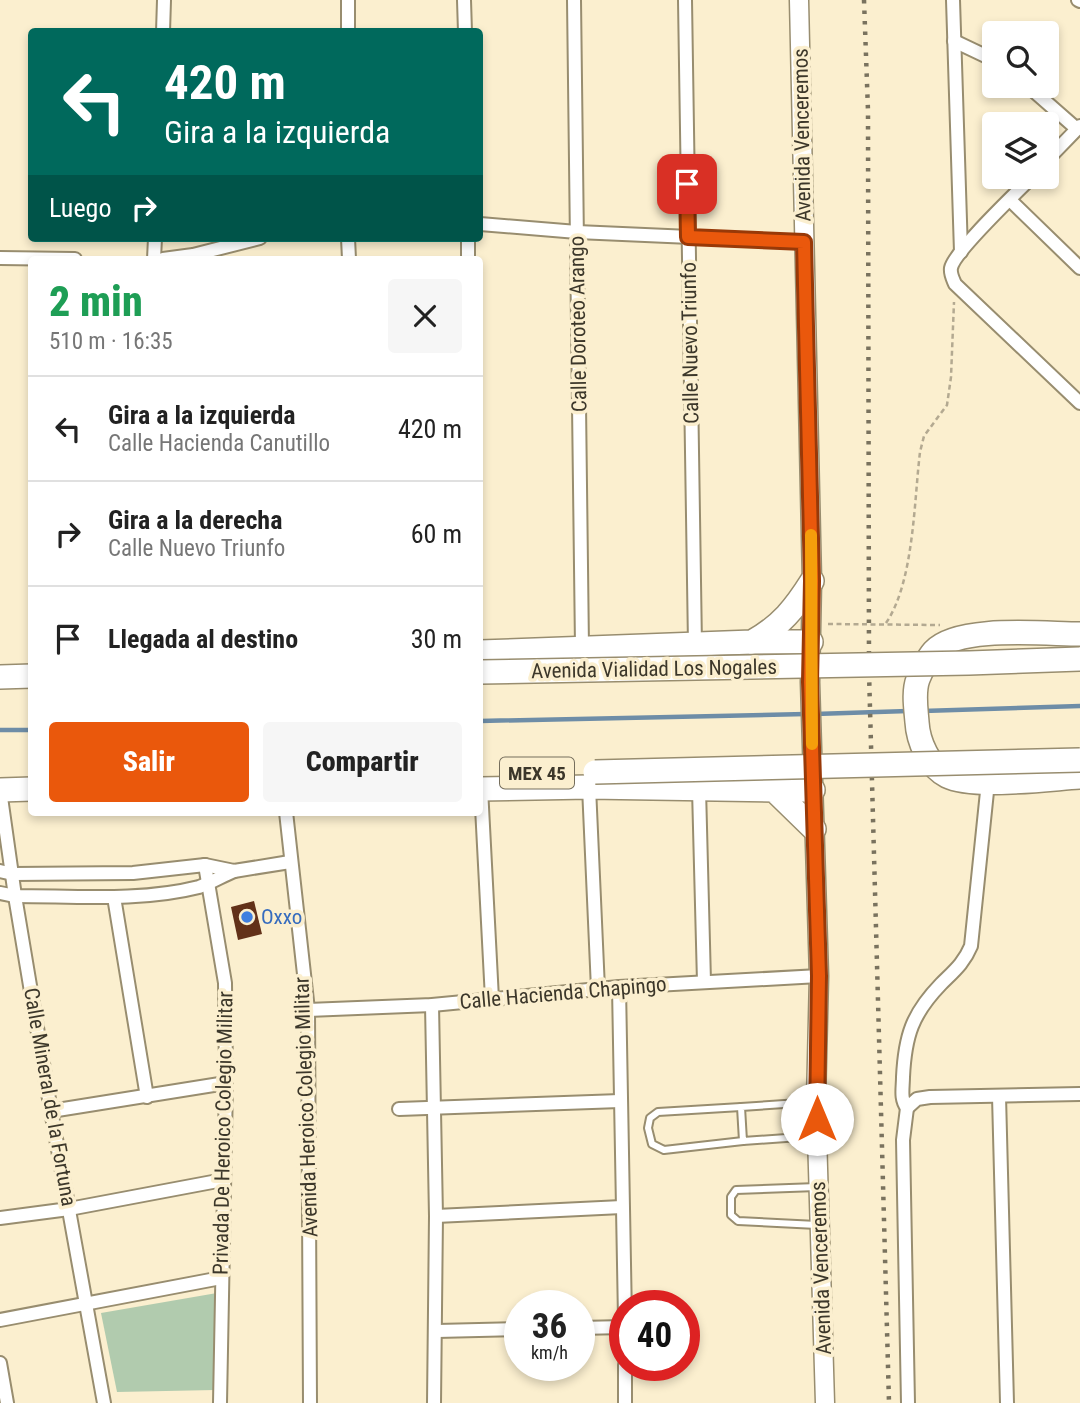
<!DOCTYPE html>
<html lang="es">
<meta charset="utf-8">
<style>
:root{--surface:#fff;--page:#f6f6f6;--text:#222;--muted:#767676;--line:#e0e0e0;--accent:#ea580c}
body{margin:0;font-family:"Roboto Condensed",sans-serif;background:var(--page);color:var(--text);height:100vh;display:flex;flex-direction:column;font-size:26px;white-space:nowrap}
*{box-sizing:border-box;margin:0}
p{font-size:23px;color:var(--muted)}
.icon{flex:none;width:38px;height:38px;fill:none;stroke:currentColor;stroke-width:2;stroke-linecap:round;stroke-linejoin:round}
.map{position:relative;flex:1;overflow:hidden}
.sheet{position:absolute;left:28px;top:256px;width:455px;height:560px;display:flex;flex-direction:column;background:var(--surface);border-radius:7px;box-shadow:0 4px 10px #0003}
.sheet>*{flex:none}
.hud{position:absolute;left:28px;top:28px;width:455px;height:214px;border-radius:7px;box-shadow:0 4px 10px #0003;background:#00695c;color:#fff;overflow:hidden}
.tools{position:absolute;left:982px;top:21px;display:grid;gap:14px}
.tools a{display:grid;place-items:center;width:77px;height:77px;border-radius:7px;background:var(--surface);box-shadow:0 4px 10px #0003;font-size:35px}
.speed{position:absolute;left:504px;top:1290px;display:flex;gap:14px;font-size:35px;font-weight:700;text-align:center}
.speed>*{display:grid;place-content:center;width:91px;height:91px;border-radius:50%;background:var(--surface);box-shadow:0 4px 10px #0003;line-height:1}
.speed small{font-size:18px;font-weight:400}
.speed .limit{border:10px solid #d22;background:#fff;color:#111}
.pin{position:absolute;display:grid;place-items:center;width:60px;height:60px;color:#fff;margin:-30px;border-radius:14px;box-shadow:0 4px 10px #0006}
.me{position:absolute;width:77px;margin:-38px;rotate:0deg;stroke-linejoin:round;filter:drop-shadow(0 0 5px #0008)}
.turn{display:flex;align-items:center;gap:24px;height:147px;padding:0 21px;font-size:32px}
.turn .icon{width:91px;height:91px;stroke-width:2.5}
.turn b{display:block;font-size:49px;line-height:60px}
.then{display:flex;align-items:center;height:66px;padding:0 21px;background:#0003;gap:14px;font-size:26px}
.round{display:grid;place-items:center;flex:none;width:74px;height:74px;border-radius:7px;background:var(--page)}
.head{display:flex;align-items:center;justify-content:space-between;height:119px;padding:0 21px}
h1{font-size:42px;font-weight:800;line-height:52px;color:#1e9e55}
.primary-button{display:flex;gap:14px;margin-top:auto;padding:14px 21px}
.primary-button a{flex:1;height:80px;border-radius:7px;background:var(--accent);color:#fff;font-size:28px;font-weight:800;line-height:80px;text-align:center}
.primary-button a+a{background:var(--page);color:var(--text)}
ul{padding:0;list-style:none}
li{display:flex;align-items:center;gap:21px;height:105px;padding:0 21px;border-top:2px solid var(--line)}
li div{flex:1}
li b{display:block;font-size:26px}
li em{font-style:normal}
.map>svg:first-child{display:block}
</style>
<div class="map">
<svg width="1080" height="1403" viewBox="0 0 1080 1403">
<rect width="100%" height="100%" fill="#fbefcf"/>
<path fill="#b1cbae" d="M217 1293 215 1390 117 1392 101 1313Z"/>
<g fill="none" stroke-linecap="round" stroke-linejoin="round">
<g stroke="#6e8da7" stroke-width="4.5">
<path d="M923 711 1080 706"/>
<path d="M815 714 908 711"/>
<path d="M480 721 806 714"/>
<path d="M0 730H32"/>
</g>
</g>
<path fill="#623119" d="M254 901 262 934 238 940 231 907Z"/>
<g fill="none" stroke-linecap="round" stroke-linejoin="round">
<g stroke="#988d6f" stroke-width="10">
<g id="lane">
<path d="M814 1102 741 1107 743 1141 814 1136"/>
<path d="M741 1107 658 1112 650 1118 648 1128 652 1144 664 1150 743 1141"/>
<path d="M817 1225 738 1221 731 1215V1197L736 1190 817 1187"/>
</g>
</g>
<g stroke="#988d6f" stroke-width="16">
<g id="street">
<path d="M464 0 465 32"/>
<path d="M574 0 582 647"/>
<path d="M685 0 695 645"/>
<path d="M953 0 961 252"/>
<path d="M1078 0 1080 1"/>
<path d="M163 32 164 0"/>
<path d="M348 32V0"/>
<path d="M954 41 994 60"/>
<path d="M1028 86 1077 129"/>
<path d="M1046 161 1080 126"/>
<path d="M1032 177C1017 192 954 252 951 268 950 274 953 279 955 284L1080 403"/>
<path d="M1010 200 1080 268"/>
<path d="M480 224 577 232 804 242"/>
<path d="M348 238 349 259"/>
<path d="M468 238V259"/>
<path d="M0 258 75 259"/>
<path d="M154 259 155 238"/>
<path d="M163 259 193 255 260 238"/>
<path d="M589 787 598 989"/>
<path d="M481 788 492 999"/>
<path d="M699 789 704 982"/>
<path d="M0 790 15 896 51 1111 104 1403"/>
<path d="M286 812 308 1010 310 1403"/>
<path d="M205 865 225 983 226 1083 220 1403"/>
<path d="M0 871 13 874 133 873 205 865 234 871 290 862"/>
<path d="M0 893 15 896C75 896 140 902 199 887 211 883 222 876 234 871"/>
<path d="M114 897 147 1097"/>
<path d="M619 987 625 1319"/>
<path d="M432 1005 436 1216 434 1403"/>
<path d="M308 1010 432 1005 619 987 819 976"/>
<path d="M999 1096 1007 1403"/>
<path d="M907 1108C900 1099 903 1088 903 1077 905 1036 912 1014 941 984 954 971 964 963 971 946L988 782"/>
<path d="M907 1108 903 1140 908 1403"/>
<path d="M907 1108 917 1099 930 1097 1080 1094"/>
<path d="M399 1109 620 1101"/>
<path d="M51 1111 226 1083"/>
<path d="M436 1216 622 1207"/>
<path d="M0 1218 69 1209 223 1180"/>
<path d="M0 1320 221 1278"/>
<path d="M579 1328 625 1327"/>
<path d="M437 1331 520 1329"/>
<path d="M0 1363 7 1403"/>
<path d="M625 1365V1403"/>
</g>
</g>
<g stroke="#988d6f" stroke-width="21">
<path id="secondary" d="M799 0 812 581 810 682 819 976 816 1101 825 1403"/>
</g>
<g stroke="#988d6f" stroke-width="26">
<g id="highway">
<path d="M1080 634C1045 634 958 625 934 651 928 658 921 671 918 679 913 692 916 709 917 722 918 741 929 767 947 776 973 789 1048 779 1080 777"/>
<path d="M752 642H811"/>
<path d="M480 652 752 642C781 626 795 608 812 581"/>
<path d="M0 677 32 676"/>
<path d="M480 789 589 787 774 790 814 829"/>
<path d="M0 790 32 789"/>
<path d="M774 790H813"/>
</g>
</g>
<g stroke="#b3a991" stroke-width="2.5" stroke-dasharray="5 3.5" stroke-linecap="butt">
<path d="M886 623C914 582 914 501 920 452L924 436 947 405 951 377 954 302"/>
<path d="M828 624 940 625"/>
</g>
<use href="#lane" stroke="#fff" stroke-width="6"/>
<use href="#street" stroke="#fff" stroke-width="12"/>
<use href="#secondary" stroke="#fff" stroke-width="18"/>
<use href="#highway" stroke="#fff" stroke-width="23"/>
<path stroke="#79725e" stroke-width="4.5" stroke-dasharray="3.5 7" stroke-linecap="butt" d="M864 0 868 111 869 672 889 1403"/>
<g stroke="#988d6f" stroke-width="26" stroke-linecap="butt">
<g id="highway-bridge">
<path d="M480 672 969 663 1080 659"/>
<path d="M595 772 1080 760"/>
</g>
</g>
<use href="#highway-bridge" stroke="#fff" stroke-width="23"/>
</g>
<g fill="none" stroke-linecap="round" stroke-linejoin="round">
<g stroke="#983908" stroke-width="18">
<path id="route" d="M687 184 688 237 804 242 812 581 810 682 819 976 817 1119"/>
</g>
<use href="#route" stroke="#ea580c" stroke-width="12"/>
<path stroke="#f59e0b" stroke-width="12" d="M811 535 812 744"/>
</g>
<circle fill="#3f7fe0" stroke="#fbefcf" stroke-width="2.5" cx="247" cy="917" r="7"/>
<g text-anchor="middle" stroke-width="7" stroke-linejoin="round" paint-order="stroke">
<rect fill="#fbefcf" stroke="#756e5c" stroke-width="2" x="500" y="757.5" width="74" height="31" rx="5"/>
<g font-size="19" font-weight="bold" fill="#3c372a">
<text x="537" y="780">MEX 45</text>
</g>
<g font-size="21" fill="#3c372a" stroke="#fbefcf">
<text transform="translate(802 135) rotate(-91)" y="7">Avenida Venceremos</text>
<text transform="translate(578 324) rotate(-91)" y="7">Calle Doroteo Arango</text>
<text transform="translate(690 343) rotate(-91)" y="7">Calle Nuevo Triunfo</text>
<text transform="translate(654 669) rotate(-1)" y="7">Avenida Vialidad Los Nogales</text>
<text transform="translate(563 993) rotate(-5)" y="7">Calle Hacienda Chapingo</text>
<text transform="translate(50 1097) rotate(80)" y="7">Calle Mineral de la Fortuna</text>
<text transform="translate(306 1107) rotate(-92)" y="7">Avenida Heroico Colegio Militar</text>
<text transform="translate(223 1133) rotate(-89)" y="7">Privada De Heroico Colegio Militar</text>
<text transform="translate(821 1268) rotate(-92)" y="7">Avenida Venceremos</text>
</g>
<g font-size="21" fill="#366cbe" stroke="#fbefcf" text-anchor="start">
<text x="261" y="924">Oxxo</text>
</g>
</g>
</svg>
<div class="tools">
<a><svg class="icon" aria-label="search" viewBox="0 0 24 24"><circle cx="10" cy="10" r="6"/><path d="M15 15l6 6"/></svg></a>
<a><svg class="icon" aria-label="layers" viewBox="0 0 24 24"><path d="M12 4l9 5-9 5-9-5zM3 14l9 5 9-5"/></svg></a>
</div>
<div class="speed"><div>36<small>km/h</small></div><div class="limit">40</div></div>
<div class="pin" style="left:687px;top:184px;background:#d93025"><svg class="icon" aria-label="arrive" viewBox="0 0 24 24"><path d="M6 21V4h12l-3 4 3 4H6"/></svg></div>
<svg class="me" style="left:817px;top:1119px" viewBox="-20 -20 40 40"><circle r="19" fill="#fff"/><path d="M0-13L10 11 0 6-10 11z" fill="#ea580c"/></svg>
<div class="hud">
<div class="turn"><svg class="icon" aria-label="left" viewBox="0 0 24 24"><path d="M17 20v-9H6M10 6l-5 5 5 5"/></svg><div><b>420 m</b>Gira a la izquierda</div></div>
<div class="then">Luego<svg class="icon" aria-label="right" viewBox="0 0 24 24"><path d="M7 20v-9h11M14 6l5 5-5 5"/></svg></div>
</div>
<section class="sheet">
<div class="head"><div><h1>2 min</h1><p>510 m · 16:35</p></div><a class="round"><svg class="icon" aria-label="close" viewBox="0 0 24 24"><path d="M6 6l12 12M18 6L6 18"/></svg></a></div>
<ul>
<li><svg class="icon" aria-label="left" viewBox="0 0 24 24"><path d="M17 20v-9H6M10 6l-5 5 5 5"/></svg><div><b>Gira a la izquierda</b><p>Calle Hacienda Canutillo</p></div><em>420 m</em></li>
<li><svg class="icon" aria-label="right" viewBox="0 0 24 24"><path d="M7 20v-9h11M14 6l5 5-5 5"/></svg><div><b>Gira a la derecha</b><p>Calle Nuevo Triunfo</p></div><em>60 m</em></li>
<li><svg class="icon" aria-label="arrive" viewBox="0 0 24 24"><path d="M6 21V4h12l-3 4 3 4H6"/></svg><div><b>Llegada al destino</b></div><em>30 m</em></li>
</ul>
<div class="primary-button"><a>Salir</a><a>Compartir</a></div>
</section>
</div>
